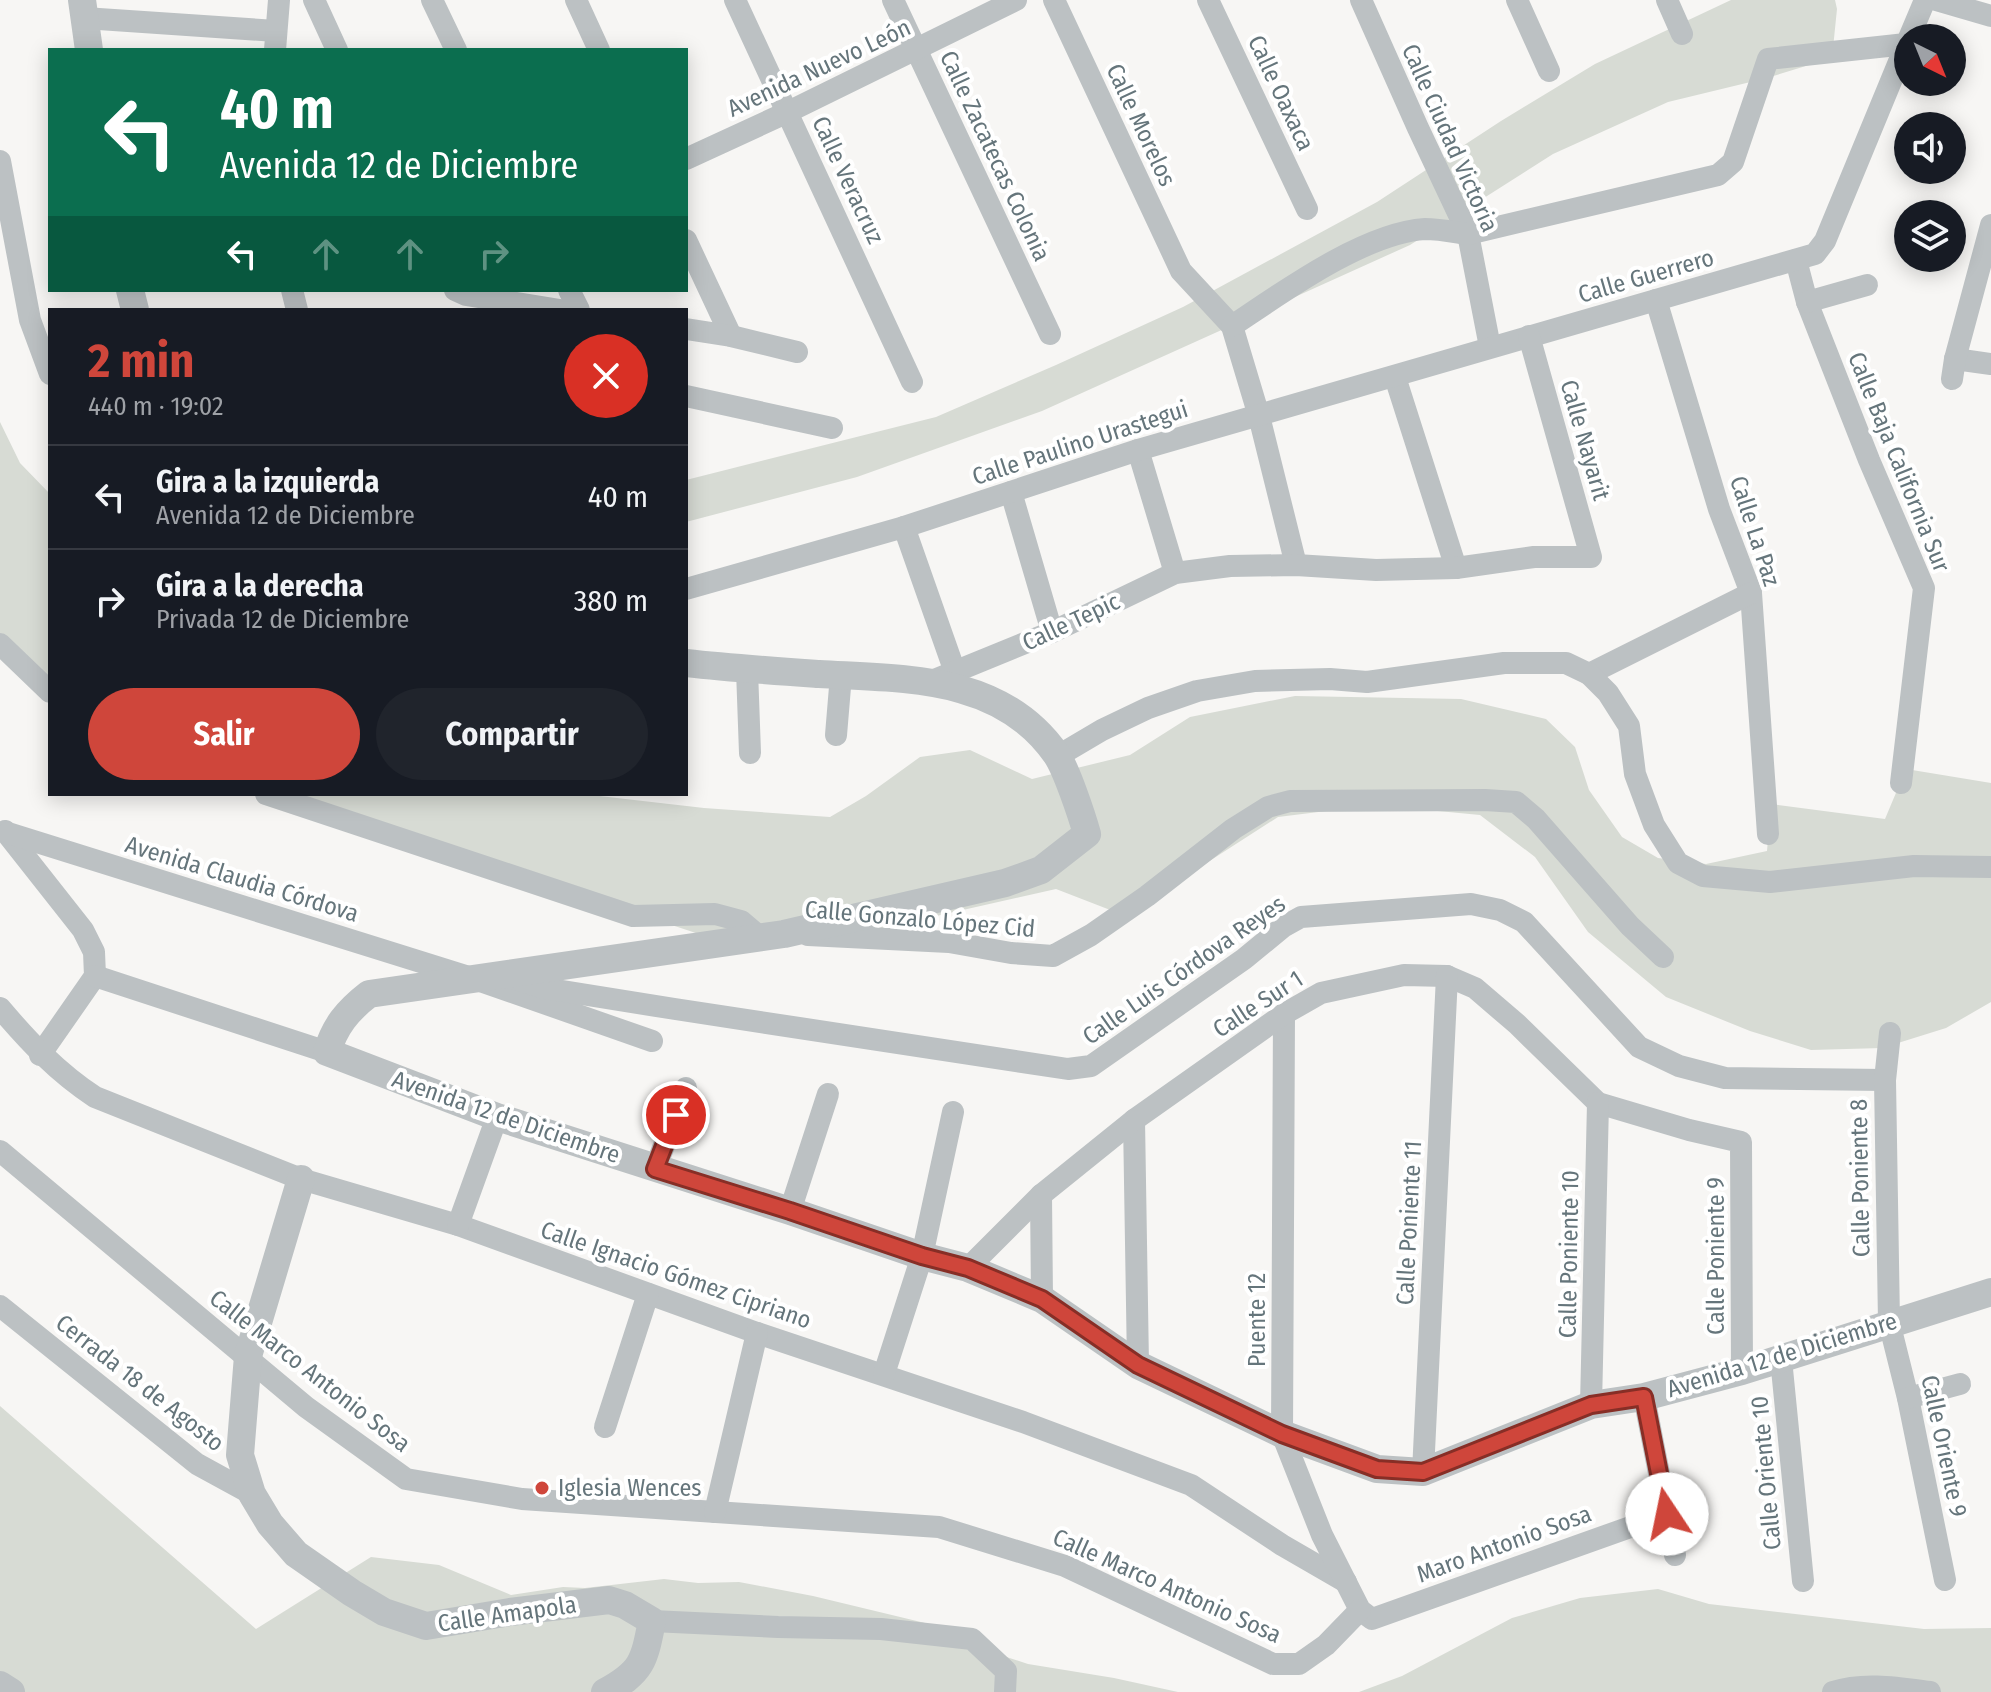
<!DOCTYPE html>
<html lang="es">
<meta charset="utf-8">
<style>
:root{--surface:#171b24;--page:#20242c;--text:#f1f3f6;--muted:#9ea1a6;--line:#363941;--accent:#cf463b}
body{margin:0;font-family:"Fira Sans Condensed",sans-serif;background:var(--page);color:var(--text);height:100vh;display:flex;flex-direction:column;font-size:30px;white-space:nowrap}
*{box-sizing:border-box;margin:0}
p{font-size:26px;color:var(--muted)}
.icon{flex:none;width:44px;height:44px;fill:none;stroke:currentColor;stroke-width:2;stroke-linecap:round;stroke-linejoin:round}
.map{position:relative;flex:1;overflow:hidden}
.side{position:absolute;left:48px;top:308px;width:640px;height:488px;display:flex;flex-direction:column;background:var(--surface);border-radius:0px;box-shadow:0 4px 20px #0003}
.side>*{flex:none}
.banner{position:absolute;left:48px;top:48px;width:640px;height:244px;border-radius:0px;box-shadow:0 4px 20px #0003;background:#0b6e4f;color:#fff;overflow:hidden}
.needle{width:52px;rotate:137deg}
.controls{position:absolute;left:1894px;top:24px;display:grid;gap:16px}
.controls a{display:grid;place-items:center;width:72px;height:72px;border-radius:50%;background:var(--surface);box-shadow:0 4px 20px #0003;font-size:40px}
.pin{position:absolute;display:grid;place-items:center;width:68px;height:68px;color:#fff;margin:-34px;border:4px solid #fff;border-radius:50%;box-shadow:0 2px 8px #0007}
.me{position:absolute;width:88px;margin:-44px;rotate:349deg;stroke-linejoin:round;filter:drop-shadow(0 0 6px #0008)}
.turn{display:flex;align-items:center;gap:28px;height:168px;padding:0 40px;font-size:36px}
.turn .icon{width:104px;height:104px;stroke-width:2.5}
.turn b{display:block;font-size:56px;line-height:68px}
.lanes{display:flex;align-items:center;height:76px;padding:0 40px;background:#0003;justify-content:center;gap:40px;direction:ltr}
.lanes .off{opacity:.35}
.round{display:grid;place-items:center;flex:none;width:84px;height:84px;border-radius:42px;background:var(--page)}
.headline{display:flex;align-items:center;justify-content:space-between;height:136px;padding:0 40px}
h1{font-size:48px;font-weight:700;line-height:60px;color:var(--accent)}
.button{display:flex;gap:16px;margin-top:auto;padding:16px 40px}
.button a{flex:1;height:92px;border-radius:48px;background:var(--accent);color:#fff;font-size:32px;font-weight:700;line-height:92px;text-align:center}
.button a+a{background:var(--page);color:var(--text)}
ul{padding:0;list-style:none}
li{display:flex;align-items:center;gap:24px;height:104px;padding:0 40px;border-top:2px solid var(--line)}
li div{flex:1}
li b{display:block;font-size:30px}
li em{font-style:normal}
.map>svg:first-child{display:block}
</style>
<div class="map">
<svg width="1991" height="1692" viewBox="0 0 1991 1692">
<rect width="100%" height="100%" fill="#f7f6f4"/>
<g fill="#d7dbd4">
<path d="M1731 0H1835L1837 9 1832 58 1767 78 1668 102 1553 154 1410 245 1042 411 857 477 686 522V480L936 417 1056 365 1183 307 1377 202 1501 121 1595 64Z"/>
<path d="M0 422 20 463 50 494V682L0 633Z"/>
<path d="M1295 696 1461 699 1546 719 1575 747 1589 790 1622 837 1658 858 1706 864 1767 851 1771 804 1885 819 1906 769 1991 783V1002L1946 1028 1882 1048 1811 1050 1750 1031 1666 997 1588 932 1535 857 1480 815 1375 805 1278 817 1208 862 1118 913 1056 889 817 943 708 937 275 794H582L704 808 830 817 866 796 920 757 970 750 1032 779 1130 755 1190 717Z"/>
<path d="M0 1406 256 1629 371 1557 439 1565 511 1595 563 1587 585 1588 664 1579 698 1583 739 1582 813 1596 925 1623 985 1650 1028 1664 1114 1678 1178 1692H0Z"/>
<path d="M1658 1589 1709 1604 1924 1629 1991 1628V1692H1359L1402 1676 1512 1618 1580 1598Z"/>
</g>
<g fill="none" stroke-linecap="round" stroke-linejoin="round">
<g stroke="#bcc1c3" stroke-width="22">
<path d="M314 0 337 50"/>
<path d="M432 0 456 50"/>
<path d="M576 0 599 50"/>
<path d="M735 0 912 382"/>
<path d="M893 0 1050 334"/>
<path d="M1054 0 1181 271 1232 326 1259 416 1296 565"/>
<path d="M1208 0 1307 209"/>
<path d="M1361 0 1418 128 1468 234 1490 347"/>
<path d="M1517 0 1549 71"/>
<path d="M1667 0 1682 34"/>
<path d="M1936 0 1991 16"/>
<path d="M84 18 276 31"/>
<path d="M1909 38 1925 0"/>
<path d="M275 50 279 0"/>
<path d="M686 159 788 112 1016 0"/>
<path d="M0 161 30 320 50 374"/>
<path d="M686 240 731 336"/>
<path d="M1796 260 1807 302 1869 460 1924 588 1901 783"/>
<path d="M292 290 297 310"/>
<path d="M455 290 466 295 560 310"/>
<path d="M569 290 579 310"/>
<path d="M1656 300 1719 509 1751 593 1768 834"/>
<path d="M1807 302 1867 285"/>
<path d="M1232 326C1283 292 1364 233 1425 229 1439 229 1454 232 1468 234L1718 175 1733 162 1768 59 1906 44"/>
<path d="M686 329 731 336 797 352"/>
<path d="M1955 359 1991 364"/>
<path d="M1395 377 1456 568"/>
<path d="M1952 379 1955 359 1991 225"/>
<path d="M686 396 832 428"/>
<path d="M1138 450 1175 573"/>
<path d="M1011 492 1052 632"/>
<path d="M904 527 955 672"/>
<path d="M686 589 904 527 1138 450 1815 254 1825 241 1908 40"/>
<path d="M0 644 50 692"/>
<path d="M747 670 750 753"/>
<path d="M1589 674 1751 593"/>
<path d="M932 681 1052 632 1175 573 1230 566 1296 565 1376 570 1456 568 1534 557H1591L1529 336"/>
<path d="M836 735 841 675"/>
<path d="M1058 756 1102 730 1148 708 1197 691 1255 681 1330 679 1367 682 1504 663H1566L1589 674 1608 693 1629 726 1635 774 1654 825 1678 863 1703 876 1770 882 1914 866 1991 867"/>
<path d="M266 794 633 916 715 914 741 921 760 937"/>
<path d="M5 831 83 930 94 952 95 976 40 1055"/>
<path d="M8 833 472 978 652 1041"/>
<path d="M808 935 949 942 1011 953 1053 956 1091 935 1147 896 1233 829 1268 807 1290 801 1485 800 1516 802 1536 819 1630 926 1663 957"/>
<path d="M95 976 327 1052"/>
<path d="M506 976 544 988 675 1009 1068 1069 1091 1066 1244 959 1283 927 1301 917 1471 904 1500 910 1524 922 1639 1047 1679 1066 1725 1078 1885 1080"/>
<path d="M0 1008C29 1042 57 1072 95 1097L301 1179 458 1225 757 1333 1023 1422 1191 1485 1282 1545 1346 1582"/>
<path d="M1284 1014 1282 1434 1322 1535 1360 1610 1372 1619 1667 1514"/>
<path d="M1890 1033 1885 1080 1889 1322 1908 1398 1945 1580"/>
<path d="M1134 1120 1138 1365"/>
<path d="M0 1151 306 1407 406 1479 522 1499 939 1527 1065 1566 1273 1664H1299L1326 1645 1360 1610"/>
<path d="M655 1169 686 1088"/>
<path d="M1041 1195 1042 1299"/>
<path d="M790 1211 828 1094"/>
<path d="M458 1225 497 1117"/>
<path d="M968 1268 1041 1195 1134 1120 1284 1014 1321 993 1404 975 1447 976 1475 988 1517 1024 1598 1103 1689 1130 1741 1142 1742 1371"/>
<path d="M0 1306 197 1464 252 1494"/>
<path d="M1781 1359 1803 1581"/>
<path d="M884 1374 922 1256 953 1112"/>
<path d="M1644 1397 1675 1555"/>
<path d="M1908 1398 1960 1384"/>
<path d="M1591 1405 1598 1103"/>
<path d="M605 1427 648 1294"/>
<path d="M1423 1472 1447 976"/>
<path d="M715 1512 757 1333"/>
<path d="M652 1621 778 1627 881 1629 972 1639 1006 1671 1005 1692"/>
<path d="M1833 1692C1864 1682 1899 1688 1930 1692"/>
</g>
<g stroke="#bcc1c3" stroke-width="28">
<path d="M82 0 89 50"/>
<path d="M130 290 135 310"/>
<path d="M686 663C730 668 775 671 819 674 905 679 1001 675 1056 754 1066 768 1082 816 1087 834L1041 870 1005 883 784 934 369 994C347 1011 335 1026 327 1052L497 1117 790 1211 922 1256 968 1268 1042 1299 1138 1365 1282 1434 1377 1469 1423 1472 1591 1405 1644 1397 1742 1371 1991 1292"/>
<path d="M301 1179 248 1356 240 1455 252 1494 270 1524 296 1554 352 1593 384 1612 426 1626 510 1612 609 1600 625 1605 652 1621C644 1662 642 1672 605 1692"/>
<path d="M0 1685 11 1692"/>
</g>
</g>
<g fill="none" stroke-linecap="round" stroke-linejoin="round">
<g stroke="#872e26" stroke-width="20">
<path id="route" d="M676 1115 655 1169 790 1211 922 1256 968 1268 1042 1299 1138 1365 1282 1434 1377 1469 1423 1472 1591 1405 1644 1397 1667 1514"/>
</g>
<use href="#route" stroke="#cf463b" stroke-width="14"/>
</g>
<circle fill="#cf463b" stroke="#fff" stroke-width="3" cx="542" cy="1488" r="8"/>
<g text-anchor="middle" stroke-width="8" stroke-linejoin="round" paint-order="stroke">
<g font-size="24" fill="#65757b" stroke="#fff">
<text transform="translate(819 68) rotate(-25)" y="8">Avenida Nuevo León</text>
<text transform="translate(1281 93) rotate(65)" y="8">Calle Oaxaca</text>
<text transform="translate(1141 125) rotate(65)" y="8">Calle Morelos</text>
<text transform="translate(1450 138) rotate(66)" y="8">Calle Ciudad Victoria</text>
<text transform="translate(995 156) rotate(65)" y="8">Calle Zacatecas Colonia</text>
<text transform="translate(848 180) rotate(65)" y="8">Calle Veracruz</text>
<text transform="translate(1646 276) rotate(-16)" y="8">Calle Guerrero</text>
<text transform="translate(1585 440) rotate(74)" y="8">Calle Nayarit</text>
<text transform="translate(1080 443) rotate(-18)" y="8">Calle Paulino Urastegui</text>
<text transform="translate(1899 462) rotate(68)" y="8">Calle Baja California Sur</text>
<text transform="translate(1755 531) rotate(72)" y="8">Calle La Paz</text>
<text transform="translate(1071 622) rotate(-25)" y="8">Calle Tepic</text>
<text transform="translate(242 879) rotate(17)" y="8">Avenida Claudia Córdova</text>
<text transform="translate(920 919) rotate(5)" y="8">Calle Gonzalo López Cid</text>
<text transform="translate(1184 970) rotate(-35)" y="8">Calle Luis Córdova Reyes</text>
<text transform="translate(1258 1004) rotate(-33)" y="8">Calle Sur 1</text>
<text transform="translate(506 1117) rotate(19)" y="8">Avenida 12 de Diciembre</text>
<text transform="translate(1860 1178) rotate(-91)" y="8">Calle Poniente 8</text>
<text transform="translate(1409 1223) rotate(-87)" y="8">Calle Poniente 11</text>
<text transform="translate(1569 1254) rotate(-89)" y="8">Calle Poniente 10</text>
<text transform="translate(1716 1256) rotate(-90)" y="8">Calle Poniente 9</text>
<text transform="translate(676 1275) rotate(19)" y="8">Calle Ignacio Gómez Cipriano</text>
<text transform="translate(1257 1320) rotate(-90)" y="8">Puente 12</text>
<text transform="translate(1782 1355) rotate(-17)" y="8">Avenida 12 de Diciembre</text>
<text transform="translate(310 1371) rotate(38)" y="8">Calle Marco Antonio Sosa</text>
<text transform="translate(140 1383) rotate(38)" y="8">Cerrada 18 de Agosto</text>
<text transform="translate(1944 1446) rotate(78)" y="8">Calle Oriente 9</text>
<text transform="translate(1766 1473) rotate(-95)" y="8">Calle Oriente 10</text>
<text transform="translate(1504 1544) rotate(-20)" y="8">Maro Antonio Sosa</text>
<text transform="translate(1167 1586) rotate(24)" y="8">Calle Marco Antonio Sosa</text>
<text transform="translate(507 1614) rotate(-8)" y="8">Calle Amapola</text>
</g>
<g font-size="24" fill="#65757b" stroke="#fff" text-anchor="start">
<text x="558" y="1496">Iglesia Wences</text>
</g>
</g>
</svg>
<div class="controls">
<a><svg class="needle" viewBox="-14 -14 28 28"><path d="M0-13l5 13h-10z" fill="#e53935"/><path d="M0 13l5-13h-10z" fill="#9ea1a6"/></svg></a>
<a><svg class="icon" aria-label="sound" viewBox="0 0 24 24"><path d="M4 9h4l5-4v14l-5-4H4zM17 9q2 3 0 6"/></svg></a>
<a><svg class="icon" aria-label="layers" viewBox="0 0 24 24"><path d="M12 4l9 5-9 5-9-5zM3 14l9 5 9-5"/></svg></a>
</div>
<div class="pin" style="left:676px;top:1115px;background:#d93025"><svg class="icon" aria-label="arrive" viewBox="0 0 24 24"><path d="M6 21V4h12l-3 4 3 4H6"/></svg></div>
<svg class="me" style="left:1667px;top:1514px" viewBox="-20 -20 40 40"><circle r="19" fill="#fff"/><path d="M0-13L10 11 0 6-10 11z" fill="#cf463b"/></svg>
<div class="banner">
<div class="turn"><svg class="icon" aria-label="left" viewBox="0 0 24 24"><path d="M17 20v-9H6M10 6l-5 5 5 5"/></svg><div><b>40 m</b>Avenida 12 de Diciembre</div></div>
<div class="lanes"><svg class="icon" aria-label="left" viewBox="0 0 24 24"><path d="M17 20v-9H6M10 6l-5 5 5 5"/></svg><svg class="icon off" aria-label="ahead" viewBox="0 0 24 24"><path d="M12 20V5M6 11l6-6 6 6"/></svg><svg class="icon off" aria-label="ahead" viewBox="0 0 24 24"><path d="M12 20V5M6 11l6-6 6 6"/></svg><svg class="icon off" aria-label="right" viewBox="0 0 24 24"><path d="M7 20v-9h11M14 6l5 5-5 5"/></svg></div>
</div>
<section class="side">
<div class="headline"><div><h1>2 min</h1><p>440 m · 19:02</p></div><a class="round" style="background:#d93025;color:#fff"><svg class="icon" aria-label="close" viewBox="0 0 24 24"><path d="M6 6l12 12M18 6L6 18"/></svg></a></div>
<ul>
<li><svg class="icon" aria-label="left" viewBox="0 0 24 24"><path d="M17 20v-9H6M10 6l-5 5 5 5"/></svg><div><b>Gira a la izquierda</b><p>Avenida 12 de Diciembre</p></div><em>40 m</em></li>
<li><svg class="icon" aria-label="right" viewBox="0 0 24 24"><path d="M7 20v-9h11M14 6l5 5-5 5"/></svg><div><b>Gira a la derecha</b><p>Privada 12 de Diciembre</p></div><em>380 m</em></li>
</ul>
<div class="button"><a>Salir</a><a>Compartir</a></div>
</section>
</div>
